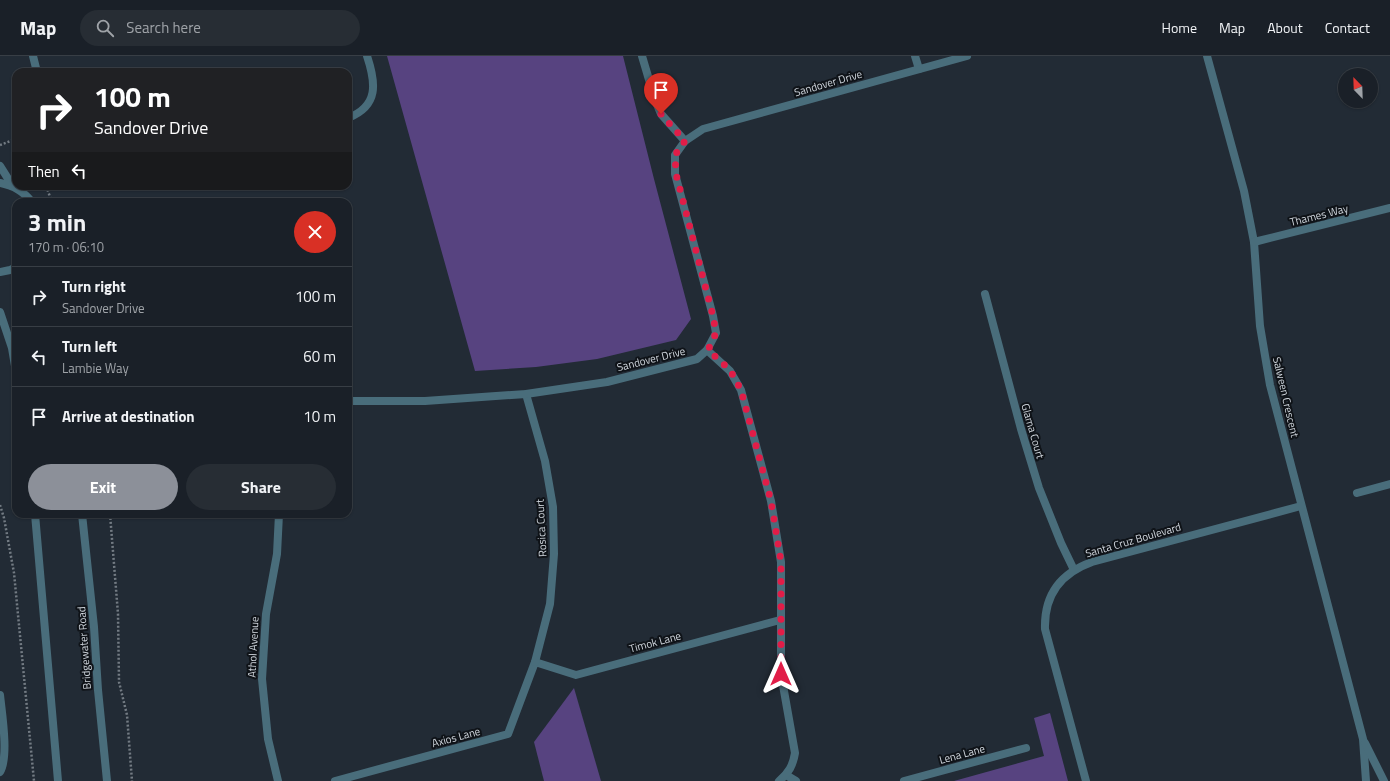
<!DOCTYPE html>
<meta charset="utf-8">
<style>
:root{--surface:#1a2028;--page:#272d34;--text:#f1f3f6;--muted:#9fa3a8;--line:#383e45;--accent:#8c9099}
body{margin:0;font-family:"Titillium Web",sans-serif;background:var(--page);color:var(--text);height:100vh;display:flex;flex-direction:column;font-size:15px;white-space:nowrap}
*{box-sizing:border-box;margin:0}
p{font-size:13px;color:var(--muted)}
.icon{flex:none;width:22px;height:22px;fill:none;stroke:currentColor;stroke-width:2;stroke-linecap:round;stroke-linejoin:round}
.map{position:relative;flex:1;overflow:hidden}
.drawer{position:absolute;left:12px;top:142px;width:340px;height:320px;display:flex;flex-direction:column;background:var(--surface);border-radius:12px;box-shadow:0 1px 3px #0004,0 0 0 1px var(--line)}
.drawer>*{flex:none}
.top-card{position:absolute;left:12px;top:12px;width:340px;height:122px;border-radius:12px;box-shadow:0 1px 3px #0004,0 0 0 1px var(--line);background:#202124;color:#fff;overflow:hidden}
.needle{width:26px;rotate:337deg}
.controls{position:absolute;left:1338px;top:12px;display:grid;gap:8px}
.controls a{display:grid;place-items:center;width:40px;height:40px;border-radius:50%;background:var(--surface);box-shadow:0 1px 3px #0004,0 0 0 1px var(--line);font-size:20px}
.pin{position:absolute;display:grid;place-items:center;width:34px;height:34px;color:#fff;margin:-41px -17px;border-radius:50% 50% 50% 0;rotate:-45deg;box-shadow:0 0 4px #0007}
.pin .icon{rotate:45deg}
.me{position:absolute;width:44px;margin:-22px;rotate:0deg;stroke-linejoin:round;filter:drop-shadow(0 0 3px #0008)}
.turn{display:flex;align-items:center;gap:14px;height:84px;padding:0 16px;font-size:18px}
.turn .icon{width:52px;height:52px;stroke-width:2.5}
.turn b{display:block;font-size:28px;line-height:34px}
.then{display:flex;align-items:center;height:38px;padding:0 16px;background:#0003;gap:8px;font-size:15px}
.round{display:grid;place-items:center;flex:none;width:42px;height:42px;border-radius:21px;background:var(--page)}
.headline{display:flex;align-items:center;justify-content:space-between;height:68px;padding:0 16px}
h1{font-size:24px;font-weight:700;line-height:30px}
.action{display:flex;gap:8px;margin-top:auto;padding:8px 16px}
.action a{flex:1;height:46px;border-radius:24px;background:var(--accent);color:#fff;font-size:16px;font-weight:700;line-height:46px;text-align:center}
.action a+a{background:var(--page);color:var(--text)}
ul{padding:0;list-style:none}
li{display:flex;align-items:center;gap:12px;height:60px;padding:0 16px;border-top:1px solid var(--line)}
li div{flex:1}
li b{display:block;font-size:15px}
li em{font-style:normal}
header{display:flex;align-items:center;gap:24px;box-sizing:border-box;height:56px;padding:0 20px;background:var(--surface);border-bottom:1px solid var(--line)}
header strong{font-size:19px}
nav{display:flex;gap:22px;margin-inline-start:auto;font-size:14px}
.search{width:280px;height:36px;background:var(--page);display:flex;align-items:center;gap:10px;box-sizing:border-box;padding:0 14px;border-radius:22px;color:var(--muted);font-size:15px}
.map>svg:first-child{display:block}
</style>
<header>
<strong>Map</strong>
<div class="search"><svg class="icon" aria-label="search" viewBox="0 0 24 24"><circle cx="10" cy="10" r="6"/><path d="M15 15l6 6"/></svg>Search here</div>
<nav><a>Home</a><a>Map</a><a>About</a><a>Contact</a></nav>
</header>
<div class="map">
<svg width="1390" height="725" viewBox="0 0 1390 725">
<rect width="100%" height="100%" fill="#222b35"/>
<g fill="#574380">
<path d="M387 0H623L654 123 691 263 676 284 597 303 536 311 475 315Z"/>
<path d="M574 632 601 725H544L534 686Z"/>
<path d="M1050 657 1068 725H954L1044 700 1034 662Z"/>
</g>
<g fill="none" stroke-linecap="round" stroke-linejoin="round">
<g stroke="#737b83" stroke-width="2.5" stroke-dasharray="2 2" stroke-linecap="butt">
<path d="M0 89 16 83"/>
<path d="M46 130 52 146"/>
<path d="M0 449 4 462 14 517 34 725"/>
<path d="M110 458 118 558 119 626 127 659 132 725"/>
</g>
<g stroke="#496d7b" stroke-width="8">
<path d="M1357 437 1390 428"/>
<path d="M786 719 796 725"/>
<path d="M335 725 508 678 535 606 576 619 780 564"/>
<path d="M904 725 1026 692"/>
</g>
<g stroke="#496d7b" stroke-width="8">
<path d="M33 0 37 16"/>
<path d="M642 0 655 44 661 58 685 85"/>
<path d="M915 0 919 13"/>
<path d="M1207 0 1244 135 1254 186 1260 270 1270 329 1363 683 1366 725"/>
<path d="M348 62C379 50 376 27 367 0"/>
<path d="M1254 186 1390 152"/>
<path d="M985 238 1021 373 1039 432 1061 487 1074 514"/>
<path d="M707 294 730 315 741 334 771 445 781 506V618L795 697C793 709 789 717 779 725"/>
<path d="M526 338 545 405 553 451 554 498 550 548 535 606"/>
<path d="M348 345H425L526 338 607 326 697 303 707 294 716 277 713 260 675 118V99L685 85 703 73 967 0"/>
<path d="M0 639C2 658 9 701 0 716"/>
<path d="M1365 687 1384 725"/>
<path d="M278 725 268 683 262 623 266 558 277 498 279 458"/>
<path d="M1086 725 1045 573C1044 539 1061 517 1092 506L1301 450"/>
</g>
<g stroke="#496d7b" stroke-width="8">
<path d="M0 110 12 129"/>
<path d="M0 127C14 130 23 135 32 146"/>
<path d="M0 216 10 214 16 211"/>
<path d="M0 256 12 292 16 316"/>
<path d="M35 458 58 725"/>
<path d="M82 458 94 571 98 634 107 725"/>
</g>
</g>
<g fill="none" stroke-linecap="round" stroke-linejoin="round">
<path stroke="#e11d48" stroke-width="7" stroke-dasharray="0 12.6" d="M661 58 685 85 675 99 676 118 713 260 716 277 708 294 730 314 741 334 771 445 781 506V618"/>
</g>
<g text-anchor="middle" stroke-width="4" stroke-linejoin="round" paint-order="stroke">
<g font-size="11" fill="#d1d7de" stroke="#0f1318">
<text transform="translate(828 27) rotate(-16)" y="4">Sandover Drive</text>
<text transform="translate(1319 159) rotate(-14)" y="4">Thames Way</text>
<text transform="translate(651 303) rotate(-14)" y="4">Sandover Drive</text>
<text transform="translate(1286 341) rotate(77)" y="4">Salween Crescent</text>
<text transform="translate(1033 375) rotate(74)" y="4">Glama Court</text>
<text transform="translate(541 472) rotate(-93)" y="4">Rosica Court</text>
<text transform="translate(1133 484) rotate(-16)" y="4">Santa Cruz Boulevard</text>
<text transform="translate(655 586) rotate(-15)" y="4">Timok Lane</text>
<text transform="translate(253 591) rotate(-87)" y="4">Athol Avenue</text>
<text transform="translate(84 592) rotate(-94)" y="4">Bridgewater Road</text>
<text transform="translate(456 681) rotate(-15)" y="4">Axios Lane</text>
<text transform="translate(962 698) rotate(-15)" y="4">Lena Lane</text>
</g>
</g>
</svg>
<div class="controls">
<a><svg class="needle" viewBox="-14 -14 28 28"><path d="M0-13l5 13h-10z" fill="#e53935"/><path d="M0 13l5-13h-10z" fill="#9fa3a8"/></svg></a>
</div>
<div class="pin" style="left:661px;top:58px;background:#d93025"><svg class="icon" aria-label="arrive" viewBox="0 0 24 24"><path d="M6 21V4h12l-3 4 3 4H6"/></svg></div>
<svg class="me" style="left:781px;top:618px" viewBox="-20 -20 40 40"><path d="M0-17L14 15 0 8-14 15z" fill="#e11d48" stroke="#fff" stroke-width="4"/></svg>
<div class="top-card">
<div class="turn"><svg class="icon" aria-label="right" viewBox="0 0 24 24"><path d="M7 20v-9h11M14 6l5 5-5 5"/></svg><div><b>100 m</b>Sandover Drive</div></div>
<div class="then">Then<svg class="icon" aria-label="left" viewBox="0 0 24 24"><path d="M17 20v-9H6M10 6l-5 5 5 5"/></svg></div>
</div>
<section class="drawer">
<div class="headline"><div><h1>3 min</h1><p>170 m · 06:10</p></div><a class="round" style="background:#d93025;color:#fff"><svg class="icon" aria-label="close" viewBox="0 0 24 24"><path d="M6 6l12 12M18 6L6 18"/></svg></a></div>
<ul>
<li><svg class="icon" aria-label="right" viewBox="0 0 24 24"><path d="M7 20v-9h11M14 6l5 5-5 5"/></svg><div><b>Turn right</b><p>Sandover Drive</p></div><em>100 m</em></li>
<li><svg class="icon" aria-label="left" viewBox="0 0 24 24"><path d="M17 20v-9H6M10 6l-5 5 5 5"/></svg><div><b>Turn left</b><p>Lambie Way</p></div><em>60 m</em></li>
<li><svg class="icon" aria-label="arrive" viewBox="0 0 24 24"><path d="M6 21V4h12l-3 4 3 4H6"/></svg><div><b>Arrive at destination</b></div><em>10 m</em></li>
</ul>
<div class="action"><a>Exit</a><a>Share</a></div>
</section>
</div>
